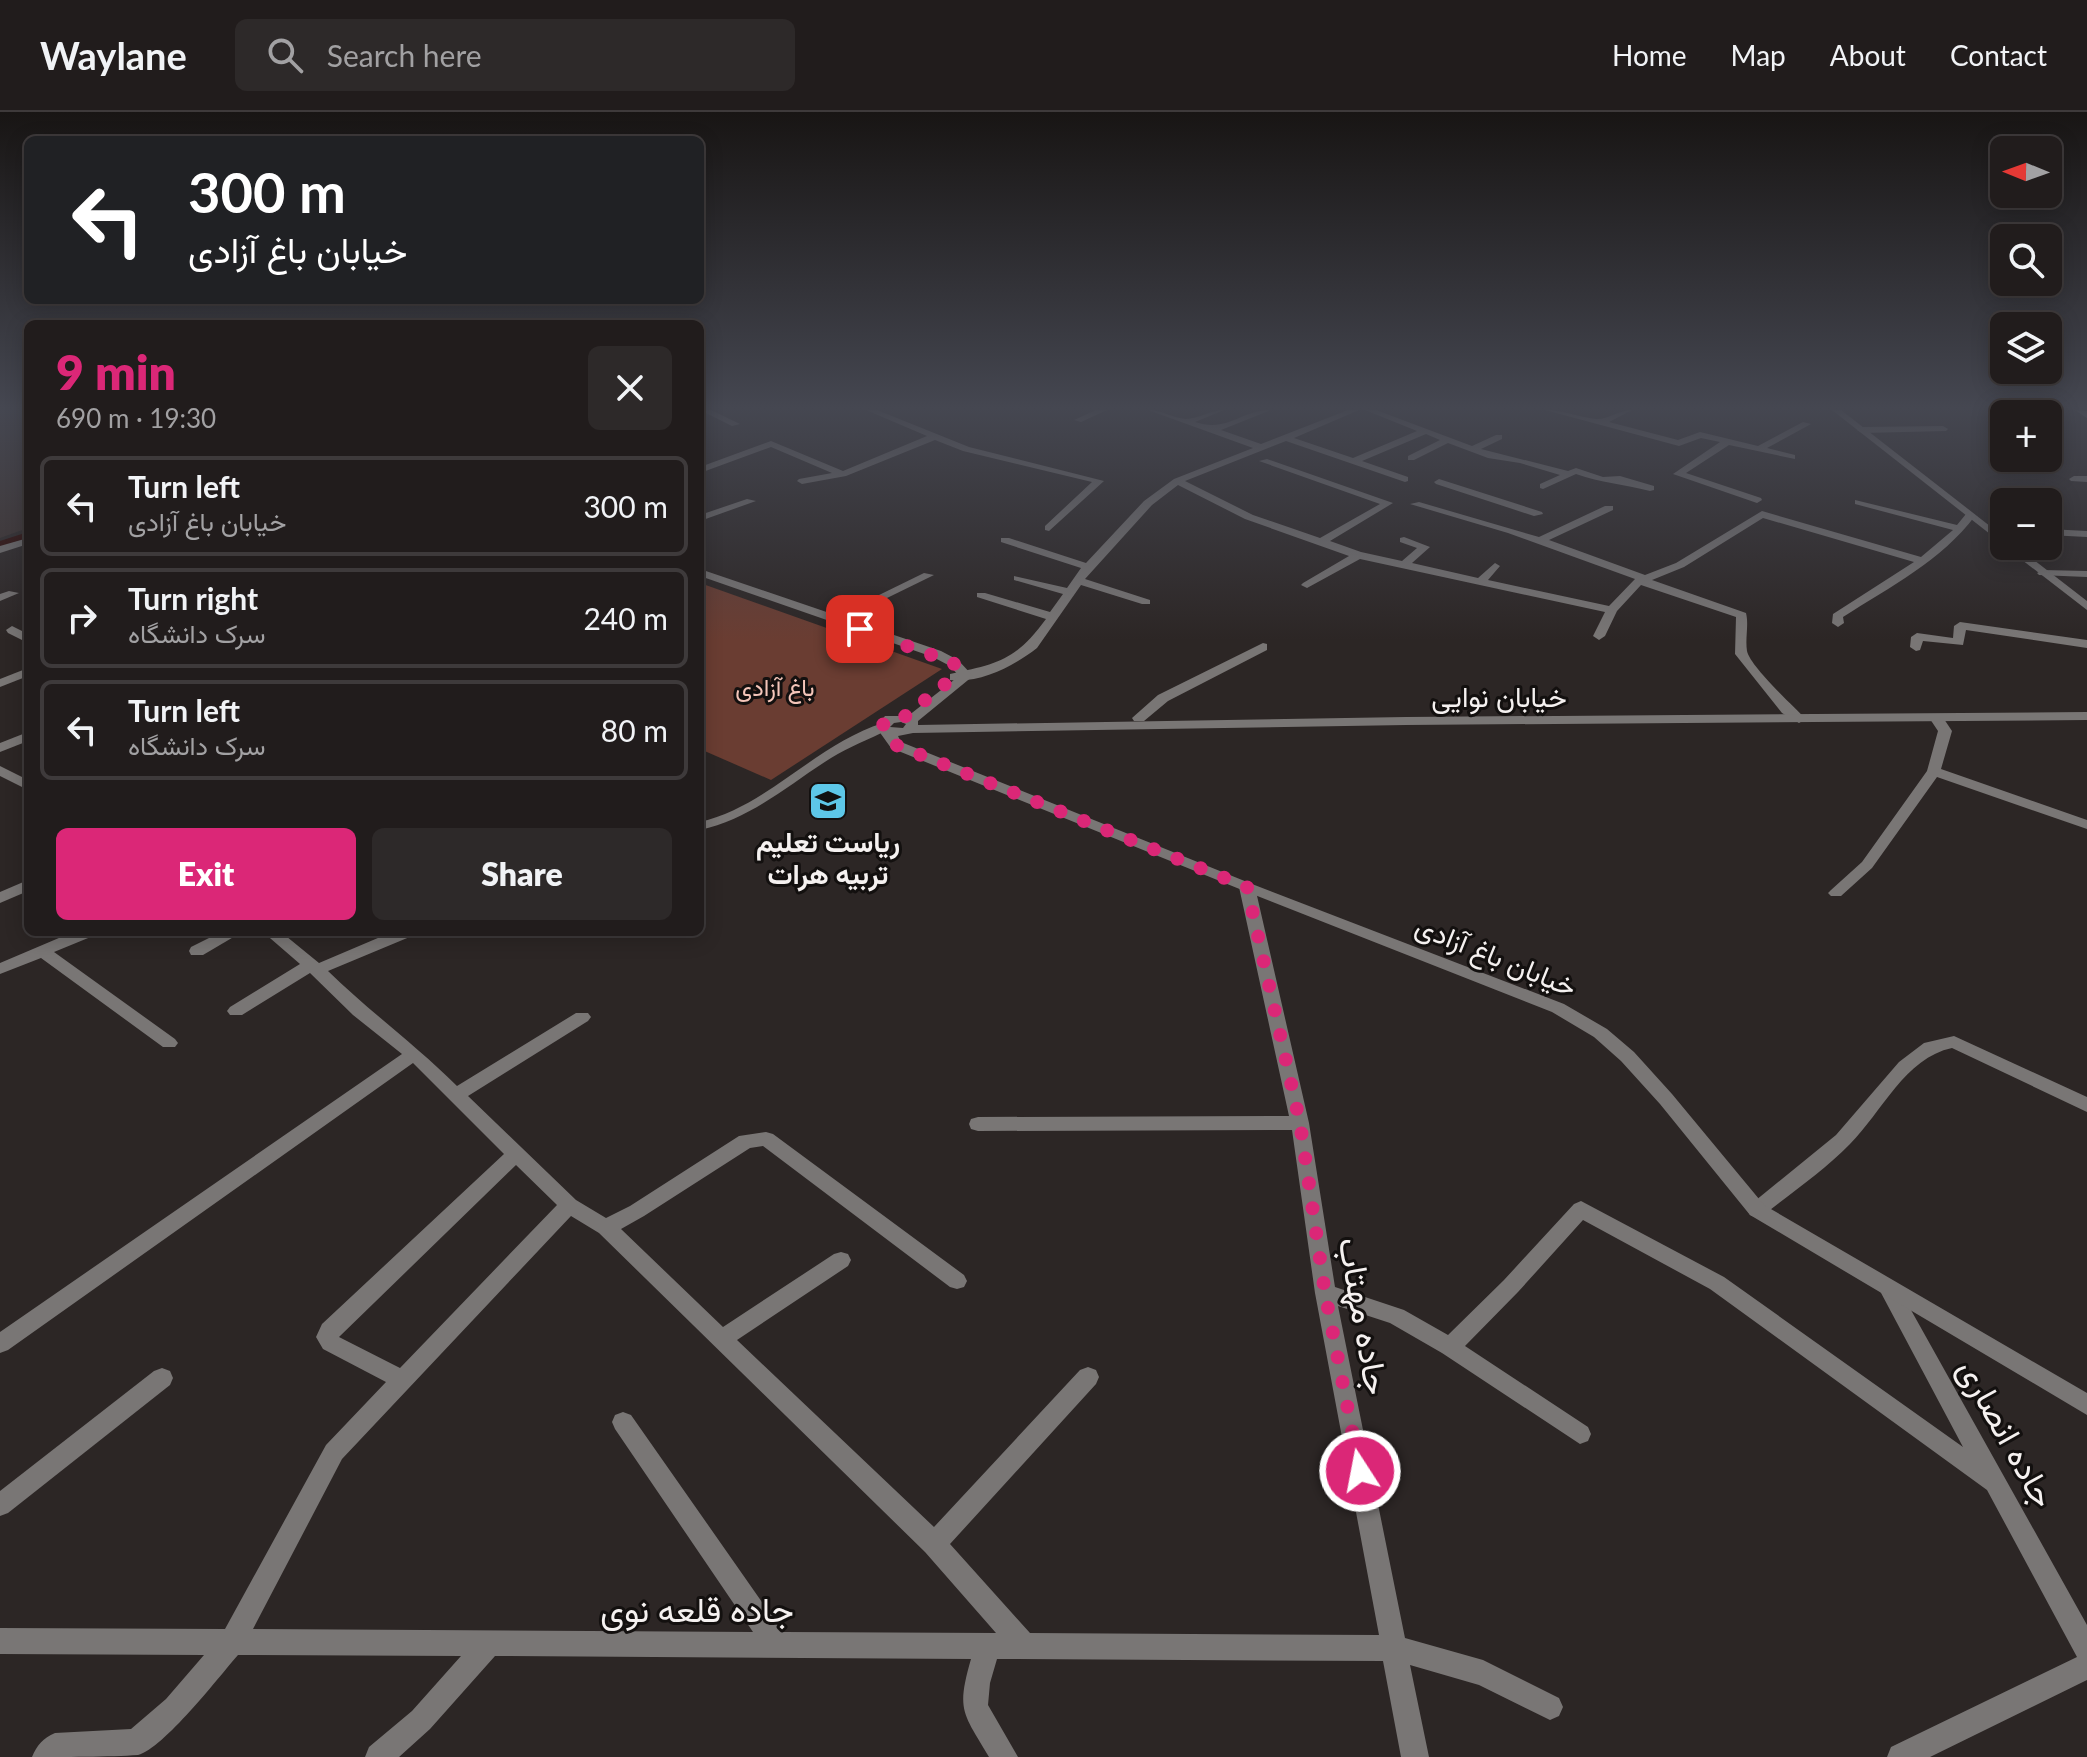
<!DOCTYPE html>
<meta charset="utf-8">
<style>
:root{--surface:#211c1c;--page:#2d2929;--text:#f1f3f6;--muted:#a2a1a3;--line:#3e3a3b;--accent:#db2777}
body{margin:0;font-family:Lato,Vazirmatn,sans-serif;background:var(--page);color:var(--text);height:100vh;display:flex;flex-direction:column;font-size:30px;white-space:nowrap}
*{box-sizing:border-box;margin:0}
p{font-size:26px;color:var(--muted)}
.icon{flex:none;width:44px;height:44px;fill:none;stroke:currentColor;stroke-width:2;stroke-linecap:round;stroke-linejoin:round}
.map{position:relative;flex:1;overflow:hidden}
.sheet{position:absolute;left:24px;top:208px;width:680px;height:616px;display:flex;flex-direction:column;background:var(--surface);border-radius:12px;box-shadow:0 4px 20px #0003,0 0 0 2px var(--line)}
.sheet>*{flex:none}
.top-card{position:absolute;left:24px;top:24px;width:680px;height:168px;border-radius:12px;box-shadow:0 4px 20px #0003,0 0 0 2px var(--line);background:#202124;color:#fff;overflow:hidden}
.needle{width:52px;rotate:271deg}
.tools{position:absolute;left:1990px;top:24px;display:grid;gap:16px}
.tools a{display:grid;place-items:center;width:72px;height:72px;border-radius:12px;background:var(--surface);box-shadow:0 4px 20px #0003,0 0 0 2px var(--line);font-size:40px}
.pin{position:absolute;display:grid;place-items:center;width:68px;height:68px;color:#fff;margin:-34px;border-radius:16px;box-shadow:0 4px 12px #0006}
.me{position:absolute;width:88px;margin:-44px;rotate:349deg;stroke-linejoin:round;filter:drop-shadow(0 0 6px #0008)}
.turn{display:flex;align-items:center;gap:28px;height:168px;padding:0 32px;font-size:36px}
.turn .icon{width:104px;height:104px;stroke-width:2.5}
.turn b{display:block;font-size:56px;line-height:68px}
.round{display:grid;place-items:center;flex:none;width:84px;height:84px;border-radius:12px;background:var(--page)}
.head{display:flex;align-items:center;justify-content:space-between;height:136px;padding:0 32px}
h1{font-size:48px;font-weight:800;line-height:60px;color:var(--accent)}
.action{display:flex;gap:16px;margin-top:auto;padding:16px 32px}
.action a{flex:1;height:92px;border-radius:12px;background:var(--accent);color:#fff;font-size:32px;font-weight:800;line-height:92px;text-align:center}
.action a+a{background:var(--page);color:var(--text)}
ul{padding:0;list-style:none}
li{display:flex;align-items:center;gap:24px;height:100px;margin:0 16px 12px;padding:0 16px;border:4px solid var(--line);border-radius:12px}
li div{flex:1}
li b{display:block;font-size:30px}
li em{font-style:normal}
header{display:flex;align-items:center;gap:48px;box-sizing:border-box;height:112px;padding:0 40px;background:var(--surface);border-bottom:2px solid var(--line)}
header strong{font-size:38px}
nav{display:flex;gap:44px;margin-inline-start:auto;font-size:28px}
.search{width:560px;height:72px;background:var(--page);display:flex;align-items:center;gap:20px;box-sizing:border-box;padding:0 28px;border-radius:12px;color:var(--muted);font-size:30px}
.map>svg:first-child{display:block}
</style>
<header>
<strong>Waylane</strong>
<div class="search"><svg class="icon" aria-label="search" viewBox="0 0 24 24"><circle cx="10" cy="10" r="6"/><path d="M15 15l6 6"/></svg>Search here</div>
<nav><a>Home</a><a>Map</a><a>About</a><a>Contact</a></nav>
</header>
<div class="map">
<svg width="2087" height="1645" viewBox="0 0 2087 1645">
<rect width="100%" height="100%" fill="#2c2625"/>
<path fill="#3c302d" d="M0 298H28V416L0 426Z"/>
<path fill="#6a3d32" d="M700 471 942 557 771 668 700 637Z"/>
<g fill="none" stroke-linecap="round" stroke-linejoin="round">
<path fill="#2c0500" fill-rule="evenodd" d="M28 420V426L0 435V429Z"/>
<g fill="#797675" fill-rule="evenodd">
<path d="M700 298H711L740 312 732 314Z"/>
<path d="M866 298H877L969 335 1104 369 1049 419 1045 418V414L1092 370 963 339 935 328 846 364 802 372 797 369 799 367 832 361 771 335 700 361V355L771 329 843 359 927 324Z"/>
<path d="M1096 298H1107L1081 310 1074 308Z"/>
<path d="M1148 298C1161 298 1173 306 1186 307 1198 307 1211 298 1224 298L1195 310C1228 321 1240 298 1271 298L1221 318 1261 332 1348 298H1359L1294 326 1353 346 1417 319 1365 298H1376L1472 334 1496 323H1502V327L1481 337 1568 359 1576 356 1603 365 1620 364 1654 374V378L1650 379C1624 372 1601 371 1576 362L1543 377 1540 376V372L1560 363 1520 351 1488 346 1448 331 1414 348H1408V344L1440 328 1426 322 1362 349 1408 365V369L1405 370 1286 329 1185 369 1253 403 1320 426 1380 392 1259 349 1267 347 1393 391 1330 429 1361 440 1402 449 1417 436 1400 430V426L1404 425 1430 435 1412 451 1478 466 1495 451 1500 454 1488 468 1609 494 1635 467 1508 421 1410 392 1419 390 1539 425 1605 394H1613V398L1549 428 1645 463 1676 451 1762 399 1921 445 1953 418 1855 392V388L1957 413 1966 402 1975 404C1942 448 1890 475 1843 505L1844 511 1838 515 1832 511 1833 502 1914 450 1763 406 1684 455 1652 468 1746 501C1749 513 1745 526 1747 539 1750 554 1793 594 1806 607L1799 611 1782 601 1735 542 1736 505 1641 473 1617 499 1605 524 1599 528 1593 524 1605 500 1360 447 1307 476 1301 473 1303 471 1349 444 1245 407 1178 373 1152 393 1085 467 1150 488V492H1142L1081 473 1037 536C1014 554 980 572 950 568V562C998 552 1016 548 1046 507L977 485V481H985L1050 500 1063 482 1014 468V464L1067 476 1081 456 1001 430V426H1009L1086 451 1144 389 1174 367 1253 336Z"/>
<path d="M1545 298C1563 298 1578 305 1596 307 1607 308 1619 298 1632 298L1609 310 1678 328 1700 320 1758 334 1803 310 1811 312 1767 336 1795 343V347L1729 333 1686 361 1761 386 1762 388 1757 391 1673 362 1720 330 1701 326 1679 334Z"/>
<path d="M1943 314 1948 317 1946 319 1862 321 1857 318 1862 315Z"/>
<path d="M2074 364H2087V370L2071 369 2069 367Z"/>
<path d="M1439 367 1542 400 1543 402 1534 404 1436 372 1434 370Z"/>
<path d="M747 387 756 389 700 409V403Z"/>
<path d="M2048 417 2087 419V425L2048 423Z"/>
<path d="M28 426V432L0 441V434Z"/>
<path d="M2043 458 2087 459V465L2039 463 2037 461Z"/>
<path d="M924 461 934 463 838 510 828 508Z"/>
<path d="M9 479 19 481 0 489V482Z"/>
<path d="M1960 510 2087 528V536L1966 518 1963 533 1923 529 1920 538 1916 539 1910 535 1911 525 1917 521 1953 526 1954 514Z"/>
<path d="M12 514 28 522V531L8 521 6 518Z"/>
<path d="M1263 531 1267 532V538L1168 589 1144 609H1134L1132 606 1158 583Z"/>
<path d="M28 556V564L0 575V567Z"/>
<path d="M1937 603 1942 604 1952 619 1941 657 2087 708V717L1937 665 1872 756 1841 784H1831L1828 781 1831 778 1862 750 1927 659 1938 619 1930 607Z"/>
<path d="M883 611 888 612V618C869 627 849 635 831 646 788 673 751 707 700 718V710C767 695 816 632 883 611Z"/>
<path d="M28 620V629L0 640V631Z"/>
<path d="M0 654 28 668V678L0 664Z"/>
<path d="M28 768V779L0 791V780Z"/>
<path d="M1247 770 1255 775 1309 1011 1335 1175 1404 1198 1448 1223 1504 1168 1574 1092 1581 1089 1724 1165 1963 1335 1880 1179 1883 1173 1890 1170 1897 1173 2087 1513V1568L1930 1645H1887L1891 1635 2077 1545 1987 1378 1710 1177 1583 1108 1518 1180 1465 1234 1588 1315 1591 1322 1588 1329 1580 1332 1442 1241 1390 1211 1338 1194 1405 1526 1483 1548 1559 1586 1563 1595 1559 1604 1550 1608 1479 1573 1410 1553 1429 1645H1401L1383 1549 997 1547 990 1571 988 1593 1018 1645H989C963 1601 956 1599 971 1547L495 1544 430 1617 399 1645H365L369 1635 412 1599 461 1544 238 1543C218 1566 164 1636 138 1643 111 1645 61 1645 32 1645 37 1633 43 1626 55 1621L131 1617 166 1587 204 1543 0 1542V1516L225 1517 326 1333 386 1270 323 1237 316 1225 322 1212 504 1042 413 951 8 1238 0 1241V1220L402 942 353 903 310 861 242 903H230L227 899 230 895 300 852 263 820H281L319 851 392 820H414L412 824 328 859C370 900 416 933 457 974L576 901H588L591 905 588 909 468 984 576 1088 606 1106 630 1094 739 1024 766 1020 773 1022 964 1163 967 1169 964 1175 957 1177 950 1175 763 1034 750 1036 644 1104 621 1117 723 1215 834 1142 841 1140 848 1142 851 1148 848 1154 737 1228 934 1415 1080 1258 1088 1255 1096 1258 1099 1265 1096 1272 950 1432 1030 1521 1379 1523 1315 1181 1292 1018 978 1019 971 1017 969 1012 971 1007 978 1005 1289 1004 1239 775ZM516 1053 557 1093 400 1256 339 1225ZM571 1104 599 1121 925 1440 996 1521 783 1520 631 1303 623 1300 615 1303 612 1310 615 1317 753 1520 253 1517 342 1347Z"/>
<path d="M73 820H95L93 824 54 840 175 927 178 931 175 935H163L41 846 0 862V851Z"/>
<path d="M221 820H242L203 843H191L189 839 191 835Z"/>
<path d="M1954 924 2087 985V1000L1952 936C1905 946 1882 1000 1850 1032 1825 1058 1792 1080 1764 1103L1757 1106 1750 1103 1747 1098 1750 1093 1836 1023 1899 950 1924 931Z"/>
<path d="M162 1256 170 1259 173 1266 170 1273 8 1401 0 1404V1379L154 1259Z"/>
</g>
<g fill="#797675" fill-rule="evenodd">
<path d="M1832 298H1841L2004 425V433Z"/>
<path d="M2004 434H2016L2087 489V498Z"/>
<path d="M700 457 941 539 958 548 973 564 918 609V613L1406 605 2087 600V608L1406 613 913 621 898 624 901 630 1252 772 1564 892 1607 917 1634 940 1672 982 1764 1093 2087 1281V1303L1750 1103 1660 992 1621 949 1594 925 1552 900 1242 778 891 636 876 615 885 604H908L959 564 950 554 933 545 700 464ZM901 610 906 612 903 616 890 615 894 611Z"/>
</g>
<path fill="#a7a2a1" fill-rule="evenodd" d="M2075 298 2087 299V306Z"/>
</g>
<linearGradient id="sky" x2="0" y2="1"><stop stop-color="#181514"/><stop offset="0.56" stop-color="#454751"/><stop offset="1" stop-color="#454751" stop-opacity="0"/></linearGradient>
<rect width="2087" height="528" fill="url(#sky)"/>
<g fill="none" stroke-linecap="round" stroke-linejoin="round">
<path stroke="#db2777" stroke-width="14" stroke-dasharray="0 25.2" d="M860 517 954 551V565L903 606 890 607 883 612 896 633 1247 775 1300 1011 1325 1181 1360 1359"/>
</g>
<defs>
<g id="university-square" transform="scale(2)"><rect x="-9" y="-9" width="18" height="18" rx="4" fill="#5dc7e8" stroke="#13100f"/><path d="M0-5L7-2L0 1L-7-2ZM-4 1L0 2.5L4 1V4Q0 6-4 4Z" fill="#111"/></g>
</defs>
<g fill-rule="evenodd">
<use href="#university-square" x="828" y="689"/>
</g>
<g text-anchor="middle" stroke-width="6" stroke-linejoin="round" paint-order="stroke">
<g font-size="24" fill="#f4c5b9" stroke="#13100f">
<text x="775" y="584">باغ آزادی</text>
</g>
<g font-size="28" fill="#f5f1f0" stroke="#13100f">
<text x="1499" y="595">خیابان نوایی</text>
<text transform="translate(1496 844) rotate(22)" y="10">خیابان باغ آزادی</text>
</g>
<g font-size="28" font-weight="bold" fill="#f5f1f0" stroke="#13100f">
<text x="828" y="740">ریاست تعلیم<tspan x="828" dy="32">تربیه هرات</tspan></text>
</g>
<g font-size="34" fill="#f5f1f0" stroke="#13100f">
<text transform="translate(1364 1204) rotate(80)" y="12">جاده مهتاب</text>
<text transform="translate(2007 1321) rotate(61)" y="12">جاده انصاری</text>
<text x="697" y="1510">جاده قلعه نوی</text>
</g>
</g>
</svg>
<div class="tools">
<a><svg class="needle" viewBox="-14 -14 28 28"><path d="M0-13l5 13h-10z" fill="#e53935"/><path d="M0 13l5-13h-10z" fill="#a2a1a3"/></svg></a>
<a><svg class="icon" aria-label="search" viewBox="0 0 24 24"><circle cx="10" cy="10" r="6"/><path d="M15 15l6 6"/></svg></a>
<a><svg class="icon" aria-label="layers" viewBox="0 0 24 24"><path d="M12 4l9 5-9 5-9-5zM3 14l9 5 9-5"/></svg></a>
<a>+</a>
<a>−</a>
</div>
<div class="pin" style="left:860px;top:517px;background:#d93025"><svg class="icon" aria-label="arrive" viewBox="0 0 24 24"><path d="M6 21V4h12l-3 4 3 4H6"/></svg></div>
<svg class="me" style="left:1360px;top:1359px" viewBox="-20 -20 40 40"><circle r="17" fill="#db2777" stroke="#fff" stroke-width="3"/><path d="M0-11L8 9 0 5-8 9z" fill="#fff"/></svg>
<div class="top-card">
<div class="turn"><svg class="icon" aria-label="left" viewBox="0 0 24 24"><path d="M17 20v-9H6M10 6l-5 5 5 5"/></svg><div><b>300 m</b>خیابان باغ آزادی</div></div>
</div>
<section class="sheet">
<div class="head"><div><h1>9 min</h1><p>690 m · 19:30</p></div><a class="round"><svg class="icon" aria-label="close" viewBox="0 0 24 24"><path d="M6 6l12 12M18 6L6 18"/></svg></a></div>
<ul>
<li><svg class="icon" aria-label="left" viewBox="0 0 24 24"><path d="M17 20v-9H6M10 6l-5 5 5 5"/></svg><div><b>Turn left</b><p>خیابان باغ آزادی</p></div><em>300 m</em></li>
<li><svg class="icon" aria-label="right" viewBox="0 0 24 24"><path d="M7 20v-9h11M14 6l5 5-5 5"/></svg><div><b>Turn right</b><p>سرک دانشگاه</p></div><em>240 m</em></li>
<li><svg class="icon" aria-label="left" viewBox="0 0 24 24"><path d="M17 20v-9H6M10 6l-5 5 5 5"/></svg><div><b>Turn left</b><p>سرک دانشگاه</p></div><em>80 m</em></li>
</ul>
<div class="action"><a>Exit</a><a>Share</a></div>
</section>
</div>
